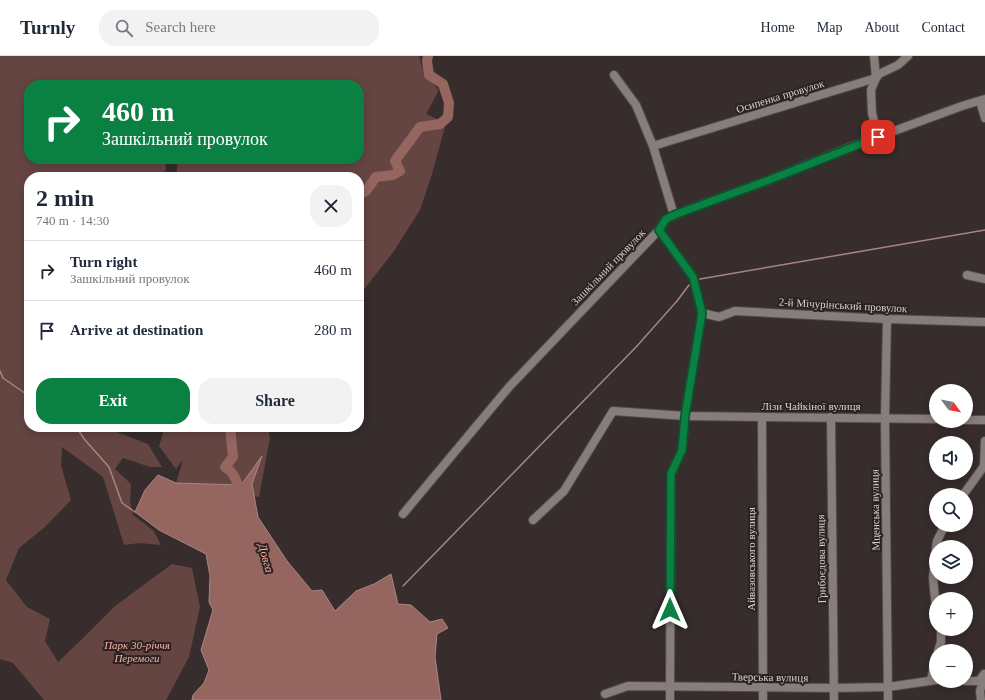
<!DOCTYPE html>
<meta charset="utf-8">
<style>
:root{--surface:#fff;--page:#f2f2f3;--text:#1f2937;--muted:#747a83;--line:#e0e1e3;--accent:#0b8043}
body{margin:0;font-family:Georgia,serif;background:var(--page);color:var(--text);height:100vh;display:flex;flex-direction:column;font-size:15px;white-space:nowrap}
*{box-sizing:border-box;margin:0}
p{font-size:13px;color:var(--muted)}
.icon{flex:none;width:22px;height:22px;fill:none;stroke:currentColor;stroke-width:2;stroke-linecap:round;stroke-linejoin:round}
.map{position:relative;flex:1;overflow:hidden}
.side{position:absolute;left:24px;top:116px;width:340px;height:260px;display:flex;flex-direction:column;background:var(--surface);border-radius:16px;box-shadow:0 2px 10px #0003}
.side>*{flex:none}
.hud{position:absolute;left:24px;top:24px;width:340px;height:84px;border-radius:16px;box-shadow:0 2px 10px #0003;background:#0b8043;color:#fff;overflow:hidden}
.needle{width:26px;rotate:122deg}
.fabs{position:absolute;left:929px;top:328px;display:grid;gap:8px}
.fabs a{display:grid;place-items:center;width:44px;height:44px;border-radius:50%;background:var(--surface);box-shadow:0 2px 10px #0003;font-size:20px}
.pin{position:absolute;display:grid;place-items:center;width:34px;height:34px;color:#fff;margin:-17px;border-radius:8px;box-shadow:0 2px 6px #0006}
.me{position:absolute;width:44px;margin:-22px;rotate:0deg;stroke-linejoin:round;filter:drop-shadow(0 0 3px #0008)}
.turn{display:flex;align-items:center;gap:14px;height:84px;padding:0 12px;font-size:18px}
.turn .icon{width:52px;height:52px;stroke-width:2.5}
.turn b{display:block;font-size:28px;line-height:34px}
.round{display:grid;place-items:center;flex:none;width:42px;height:42px;border-radius:16px;background:var(--page)}
.headline{display:flex;align-items:center;justify-content:space-between;height:68px;padding:0 12px}
h1{font-size:24px;font-weight:700;line-height:30px}
.action{display:flex;gap:8px;margin-top:auto;padding:8px 12px}
.action a{flex:1;height:46px;border-radius:16px;background:var(--accent);color:#fff;font-size:16px;font-weight:700;line-height:46px;text-align:center}
.action a+a{background:var(--page);color:var(--text)}
ul{padding:0;list-style:none}
li{display:flex;align-items:center;gap:12px;height:60px;padding:0 12px;border-top:1px solid var(--line)}
li div{flex:1}
li b{display:block;font-size:15px}
li em{font-style:normal}
header{display:flex;align-items:center;gap:24px;box-sizing:border-box;height:56px;padding:0 20px;background:var(--surface);border-bottom:1px solid var(--line)}
header strong{font-size:19px}
nav{display:flex;gap:22px;margin-inline-start:auto;font-size:14px}
.search{width:280px;height:36px;background:var(--page);display:flex;align-items:center;gap:10px;box-sizing:border-box;padding:0 14px;border-radius:16px;color:var(--muted);font-size:15px}
.map>svg:first-child{display:block}
</style>
<header>
<strong>Turnly</strong>
<div class="search"><svg class="icon" aria-label="search" viewBox="0 0 24 24"><circle cx="10" cy="10" r="6"/><path d="M15 15l6 6"/></svg>Search here</div>
<nav><a>Home</a><a>Map</a><a>About</a><a>Contact</a></nav>
</header>
<div class="map">
<svg width="985" height="644" viewBox="0 0 985 644">
<rect width="100%" height="100%" fill="#362d2c"/>
<g fill="#654542">
<path d="M0 0H419L424 18 439 34 426 58 446 67 432 118 420 154 394 195 359 240V121H176L178 103H359V29H29V103H165L166 114 157 121H135L134 119 132 121H29V371H115L117 376 148 388 162 411H150L123 402 115 413 131 428 130 445 133 459 154 475 161 489 140 487 124 489 103 421 62 391 61 409 71 444 45 471 19 492 6 524 27 551 50 563 45 585 58 606 79 586 115 550 172 508 192 512 200 551 189 601 166 644H44L13 607 0 603Z"/>
<path d="M165 371H268L270 382 259 441 254 440 252 428 261 401 241 429 176 427 183 404 176 413 159 390Z"/>
</g>
<path fill="#956560" stroke="#a88582" d="M262 400 252 428 258 461 287 505 312 535 322 534 335 555 356 535 374 528 391 518 398 548 411 549 430 566 442 563 448 572 437 578 435 601 441 644H192L193 639 204 627 209 614 201 594 213 554 209 546 210 520 206 498 159 474 135 456 145 434 158 419 176 427 241 429Z"/>
<g fill="none" stroke-linecap="round" stroke-linejoin="round">
<g stroke="#a88582" stroke-width="1.5">
<path d="M700 223 985 174"/>
<path d="M0 315 3 322 29 340"/>
<path d="M76 371 85 384 109 411 122 447 135 456"/>
<path d="M403 530 637 290 677 245 689 229"/>
</g>
<g stroke="#956560" stroke-width="10">
<path d="M359 139 366 135 376 121 393 119 400 115 395 105 420 71 440 68 448 61 449 47 443 28 429 19 427 5 428 0"/>
<path d="M230 371 233 401 225 411C237 418 238 430 240 443"/>
</g>
<g stroke="#514a49" stroke-width="10">
<g id="minor">
<path d="M874 0 876 22 871 34 872 57 878 81"/>
<path d="M614 19 636 49 653 90 674 159"/>
<path d="M980 45 985 62"/>
<path d="M653 90 876 22 879 18 898 9 908 0"/>
<path d="M659 174 693 221 702 257 685 360 682 394 671 418 670 644"/>
<path d="M967 219 985 223"/>
<path d="M702 257 719 261 735 255 887 263 985 266"/>
<path d="M887 263 885 362 888 644"/>
<path d="M762 361 763 644"/>
<path d="M831 361 834 644"/>
<path d="M966 364H985"/>
<path d="M963 439 984 410 985 385"/>
<path d="M403 458 509 331 659 174 666 163 684 155 769 124 853 90 962 50 985 43"/>
<path d="M533 464 564 435 613 355 685 360 936 363"/>
<path d="M936 491 937 485 945 469"/>
<path d="M936 492 933 522 936 552"/>
<path d="M938 595 941 586V573"/>
<path d="M931 624 936 600"/>
<path d="M966 625H979L984 618"/>
<path d="M605 638 628 630 834 632 888 631 936 624"/>
<path d="M981 644 980 635 985 619"/>
</g>
</g>
<use href="#minor" stroke="#877d7b" stroke-width="8"/>
</g>
<g fill="none" stroke-linecap="round" stroke-linejoin="round">
<g stroke="#07532c" stroke-width="10">
<path id="route" d="M670 554 671 418 682 394 685 360 702 257 693 221 659 174 666 163 674 159 769 124 878 81"/>
</g>
<use href="#route" stroke="#0b8043" stroke-width="7"/>
</g>
<g text-anchor="middle" stroke-width="4" stroke-linejoin="round" paint-order="stroke">
<g font-size="11" fill="#d6d1d0" stroke="#2b2322">
<text transform="translate(780 40) rotate(-17)" y="4">Осипенка провулок</text>
<text transform="translate(608 211) rotate(-46)" y="4">Зашкільний провулок</text>
<text transform="translate(843 249) rotate(3)" y="4">2-й Мічурінський провулок</text>
<text x="811" y="354">Лізи Чайкіної вулиця</text>
<text transform="translate(875 454) rotate(-91)" y="4">Мценська вулиця</text>
<text transform="translate(751 503) rotate(-90)" y="4">Айвазовського вулиця</text>
<text transform="translate(821 503) rotate(-91)" y="4">Грибоєдова вулиця</text>
<text transform="translate(770 621) rotate(1)" y="4">Тверська вулиця</text>
</g>
<g font-size="11" font-style="italic" fill="#feafa8" stroke="#2b2322">
<text x="137" y="593">Парк 30-річчя<tspan x="137" dy="13">Перемоги</tspan></text>
</g>
<g font-size="12" font-style="italic" fill="#f5a79f" stroke="#2b2322">
<text transform="translate(266 502) rotate(75)" y="4">Довга</text>
</g>
</g>
</svg>
<div class="fabs">
<a><svg class="needle" viewBox="-14 -14 28 28"><path d="M0-13l5 13h-10z" fill="#e53935"/><path d="M0 13l5-13h-10z" fill="#747a83"/></svg></a>
<a><svg class="icon" aria-label="sound" viewBox="0 0 24 24"><path d="M4 9h4l5-4v14l-5-4H4zM17 9q2 3 0 6"/></svg></a>
<a><svg class="icon" aria-label="search" viewBox="0 0 24 24"><circle cx="10" cy="10" r="6"/><path d="M15 15l6 6"/></svg></a>
<a><svg class="icon" aria-label="layers" viewBox="0 0 24 24"><path d="M12 4l9 5-9 5-9-5zM3 14l9 5 9-5"/></svg></a>
<a>+</a>
<a>−</a>
</div>
<div class="pin" style="left:878px;top:81px;background:#d93025"><svg class="icon" aria-label="arrive" viewBox="0 0 24 24"><path d="M6 21V4h12l-3 4 3 4H6"/></svg></div>
<svg class="me" style="left:670px;top:554px" viewBox="-20 -20 40 40"><path d="M0-17L14 15 0 8-14 15z" fill="#0b8043" stroke="#fff" stroke-width="4"/></svg>
<div class="hud">
<div class="turn"><svg class="icon" aria-label="right" viewBox="0 0 24 24"><path d="M7 20v-9h11M14 6l5 5-5 5"/></svg><div><b>460 m</b>Зашкільний провулок</div></div>
</div>
<section class="side">
<div class="headline"><div><h1>2 min</h1><p>740 m · 14:30</p></div><a class="round"><svg class="icon" aria-label="close" viewBox="0 0 24 24"><path d="M6 6l12 12M18 6L6 18"/></svg></a></div>
<ul>
<li><svg class="icon" aria-label="right" viewBox="0 0 24 24"><path d="M7 20v-9h11M14 6l5 5-5 5"/></svg><div><b>Turn right</b><p>Зашкільний провулок</p></div><em>460 m</em></li>
<li><svg class="icon" aria-label="arrive" viewBox="0 0 24 24"><path d="M6 21V4h12l-3 4 3 4H6"/></svg><div><b>Arrive at destination</b></div><em>280 m</em></li>
</ul>
<div class="action"><a>Exit</a><a>Share</a></div>
</section>
</div>
